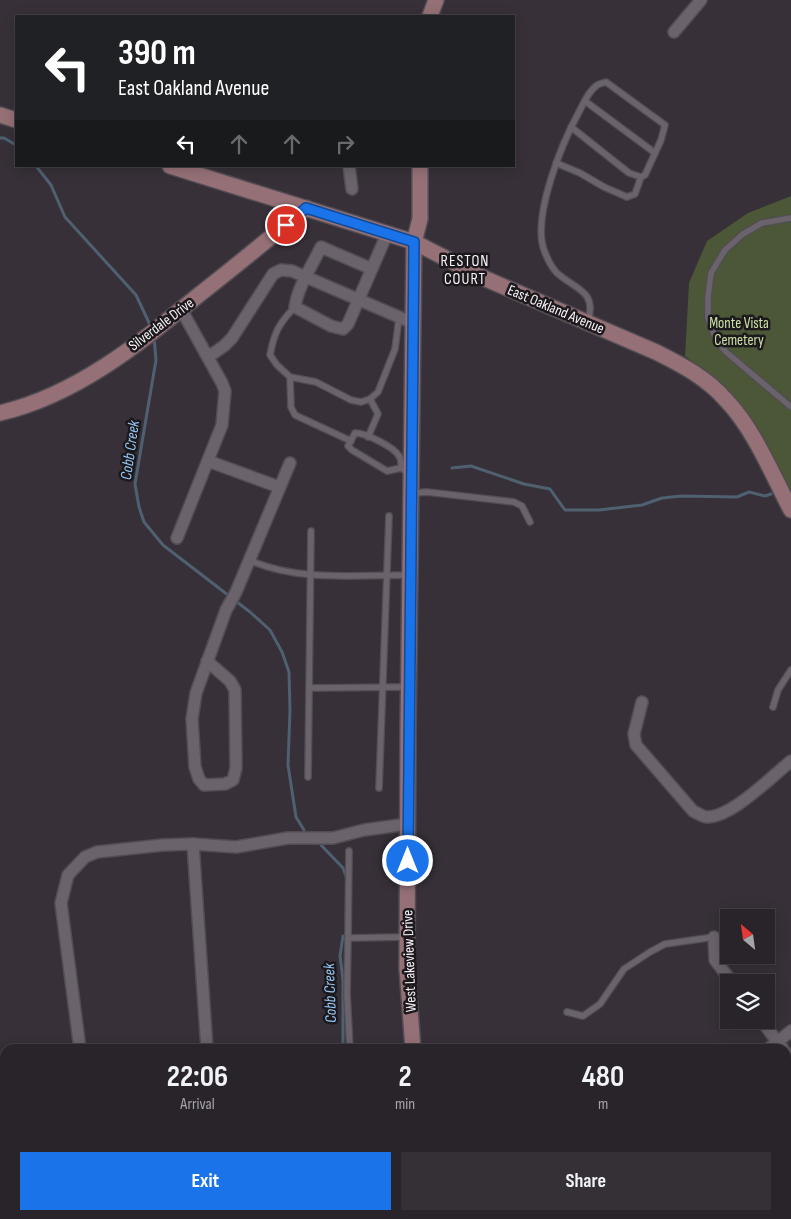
<!DOCTYPE html>
<style>
:root{--surface:#29242a;--page:#353036;--text:#f1f3f6;--muted:#a5a4a8;--line:#454147;--accent:#1a73e8}
body{margin:0;font-family:"Sofia Sans Condensed",sans-serif;background:var(--page);color:var(--text);height:100vh;display:flex;flex-direction:column;font-size:19px;white-space:nowrap}
*{box-sizing:border-box;margin:0}
p{font-size:16px;color:var(--muted)}
.icon{flex:none;width:28px;height:28px;fill:none;stroke:currentColor;stroke-width:2;stroke-linecap:round;stroke-linejoin:round}
.map{position:relative;flex:1;overflow:hidden}
.details{position:absolute;left:0px;top:1044px;width:791px;height:176px;display:flex;flex-direction:column;background:var(--surface);border-radius:15px 15px 0 0;box-shadow:0 2px 12px #0003,0 0 0 1px var(--line)}
.details>*{flex:none}
.hud{position:absolute;left:15px;top:15px;width:500px;height:152px;border-radius:0px;box-shadow:0 2px 12px #0003,0 0 0 1px var(--line);background:#202124;color:#fff;overflow:hidden}
.needle{width:32px;rotate:331deg}
.controls{position:absolute;left:720px;top:909px;display:grid;gap:10px}
.controls a{display:grid;place-items:center;width:55px;height:55px;border-radius:0px;background:var(--surface);box-shadow:0 2px 12px #0003,0 0 0 1px var(--line);font-size:25px}
.pin{position:absolute;display:grid;place-items:center;width:42px;height:42px;color:#fff;margin:-21px;border:2px solid #fff;border-radius:50%;box-shadow:0 1px 5px #0007}
.me{position:absolute;width:55px;margin:-28px;rotate:0deg;stroke-linejoin:round;filter:drop-shadow(0 0 4px #0008)}
.turn{display:flex;align-items:center;gap:18px;height:105px;padding:0 20px;font-size:22px}
.turn .icon{width:65px;height:65px;stroke-width:2.5}
.turn b{display:block;font-size:35px;line-height:42px}
.lanes{display:flex;align-items:center;height:48px;padding:0 20px;background:#0003;justify-content:center;gap:25px;direction:ltr}
.lanes .off{opacity:.35}
.eta{display:flex;justify-content:space-evenly;align-items:center;height:85px;text-align:center}
.eta b{font-size:30px;font-weight:700;line-height:35px}
.button{display:flex;gap:10px;margin-top:auto;padding:10px 20px}
.button a{flex:1;height:58px;border-radius:0px;background:var(--accent);color:#fff;font-size:20px;font-weight:700;line-height:58px;text-align:center}
.button a+a{background:var(--page);color:var(--text)}
.map>svg:first-child{display:block}
</style>
<div class="map">
<svg width="791" height="1219" viewBox="0 0 791 1219">
<rect width="100%" height="100%" fill="#373038"/>
<path fill="#4b5737" d="M791 196V491L758 428 727 389 685 356 689 283 707 241 748 213Z"/>
<path fill="#072238" stroke="#4f6071" d="M206 1215H292L285 1219H211Z"/>
<g fill="none" stroke-linecap="round" stroke-linejoin="round">
<g stroke="#4f6071" stroke-width="3">
<path d="M0 138H4L16 145"/>
<path d="M36 166 51 185 65 217 136 295 151 327"/>
<path d="M154 337 156 360 135 484 139 507 144 522 163 545 250 612 270 630 282 652 289 672 290 710 288 765 296 817 304 830"/>
<path d="M452 468 471 466 524 484 550 489 565 510H599L642 505 662 498 682 496 737 497 749 492 765 496 771 494"/>
<path d="M321 845 343 868 347 879"/>
<path d="M343 1049V980L340 956 343 936"/>
<path d="M156 1219 159 1215"/>
</g>
<g stroke="#524c53" stroke-width="8">
<g id="lane">
<path d="M585 101 655 153"/>
<path d="M571 127 629 173 641 177 645 175 661 140 665 125 606 82C603 83 598 84 596 86 588 92 583 104 579 112 562 143 532 216 544 250 547 258 551 267 557 273 576 290 597 290 588 322"/>
<path d="M556 163 580 173 604 187 627 197 635 194 641 177"/>
<path d="M791 218 762 223 743 234 725 250 711 273 708 297V318L716 340 726 352 791 407"/>
<path d="M295 307C279 323 274 333 270 355L277 365 290 377 316 382 351 400 361 402 370 399 378 392 395 349 399 318"/>
<path d="M290 377 291 407 295 415 351 441"/>
<path d="M368 437 378 414 370 399"/>
<path d="M401 468 387 471 352 450 348 446 355 433C366 433 394 447 399 456 402 460 401 463 401 468L409 473"/>
<path d="M413 493 427 492 514 502 522 506 530 522"/>
<path d="M249 560C299 582 356 575 410 575"/>
<path d="M309 688 407 687"/>
<path d="M773 707 778 690 791 670"/>
<path d="M308 777 311 531"/>
<path d="M379 788 389 516"/>
<path d="M348 938 349 851"/>
<path d="M567 1012 583 1016 600 1004 624 969 650 952 665 944 714 937"/>
<path d="M350 1049 347 994 348 938 405 937"/>
</g>
</g>
<g stroke="#524c53" stroke-width="14">
<g id="street">
<path d="M674 32 701 0"/>
<path d="M349 166 352 189"/>
<path d="M372 269 321 247C312 266 298 286 295 307L331 326 343 329 348 324 387 234"/>
<path d="M208 357 224 346 232 338 273 274 281 270 292 271 413 323"/>
<path d="M208 461 279 487"/>
<path d="M177 538 222 425 225 391 222 383 181 309"/>
<path d="M207 661 230 681 235 690 236 768 233 780 225 784 204 785 199 779 195 767 192 719 196 693 226 610 236 592 290 463"/>
<path d="M642 702 634 734 636 745 693 811C697 813 703 817 707 817 732 817 771 777 791 761"/>
<path d="M193 844 207 1049"/>
<path d="M714 937 715 960 732 982"/>
<path d="M761 1020 783 1049"/>
<path d="M80 1049 61 903 68 875 85 857 97 852 163 845 193 844 236 847 288 838H333L364 830 408 824"/>
<path d="M768 1049 791 1031"/>
<path d="M786 1053 791 1059"/>
</g>
</g>
<g stroke="#524c53" stroke-width="18">
<g id="secondary">
<path d="M430 16 436 0"/>
<path d="M0 115 16 120"/>
<path d="M170 166 414 242 486 279 656 352C682 365 707 378 726 400 754 429 772 474 791 510"/>
<path d="M0 413C77 395 140 343 200 294 236 266 271 237 306 208"/>
<path d="M413 1049 407 969 408 730 414 242 420 219V166"/>
<path d="M443 1215 444 1219"/>
</g>
</g>
<use href="#lane" stroke="#6b636c" stroke-width="5.5"/>
<use href="#street" stroke="#6b636c" stroke-width="11"/>
<use href="#secondary" stroke="#957177" stroke-width="15"/>
</g>
<g fill="none" stroke-linecap="round" stroke-linejoin="round">
<g stroke="#114b97" stroke-width="12">
<path id="route" d="M286 225 306 208 414 242 408 861"/>
</g>
<use href="#route" stroke="#1a73e8" stroke-width="9"/>
</g>
<g text-anchor="middle" stroke-width="5" stroke-linejoin="round" paint-order="stroke">
<g font-size="15" fill="#f7f2f7" stroke="#1c191d">
<text transform="translate(556 309) rotate(23)" y="5">East Oakland Avenue</text>
<text transform="translate(161 324) rotate(-37)" y="5">Silverdale Drive</text>
<text transform="translate(409 961) rotate(-92)" y="5">West Lakeview Drive</text>
</g>
<g font-size="15" fill="#cbe1a5" stroke="#1c191d">
<text x="739" y="328">Monte Vista<tspan x="739" dy="17">Cemetery</tspan></text>
</g>
<g font-size="16" letter-spacing="1" fill="#f7f2f7" stroke="#1c191d">
<text x="465" y="266">RESTON<tspan x="465" dy="18">COURT</tspan></text>
</g>
<g font-size="16" font-style="italic" fill="#95c6f4" stroke="#1c191d">
<text transform="translate(129 450) rotate(-82)" y="6">Cobb Creek</text>
<text transform="translate(329 993) rotate(-92)" y="6">Cobb Creek</text>
</g>
</g>
</svg>
<div class="controls">
<a><svg class="needle" viewBox="-14 -14 28 28"><path d="M0-13l5 13h-10z" fill="#e53935"/><path d="M0 13l5-13h-10z" fill="#a5a4a8"/></svg></a>
<a><svg class="icon" aria-label="layers" viewBox="0 0 24 24"><path d="M12 4l9 5-9 5-9-5zM3 14l9 5 9-5"/></svg></a>
</div>
<div class="pin" style="left:286px;top:225px;background:#d93025"><svg class="icon" aria-label="arrive" viewBox="0 0 24 24"><path d="M6 21V4h12l-3 4 3 4H6"/></svg></div>
<svg class="me" style="left:408px;top:861px" viewBox="-20 -20 40 40"><circle r="17" fill="#1a73e8" stroke="#fff" stroke-width="3"/><path d="M0-11L8 9 0 5-8 9z" fill="#fff"/></svg>
<div class="hud">
<div class="turn"><svg class="icon" aria-label="left" viewBox="0 0 24 24"><path d="M17 20v-9H6M10 6l-5 5 5 5"/></svg><div><b>390 m</b>East Oakland Avenue</div></div>
<div class="lanes"><svg class="icon" aria-label="left" viewBox="0 0 24 24"><path d="M17 20v-9H6M10 6l-5 5 5 5"/></svg><svg class="icon off" aria-label="ahead" viewBox="0 0 24 24"><path d="M12 20V5M6 11l6-6 6 6"/></svg><svg class="icon off" aria-label="ahead" viewBox="0 0 24 24"><path d="M12 20V5M6 11l6-6 6 6"/></svg><svg class="icon off" aria-label="right" viewBox="0 0 24 24"><path d="M7 20v-9h11M14 6l5 5-5 5"/></svg></div>
</div>
<section class="details">
<div class="eta">
<div><b>22:06</b><p>Arrival</p></div>
<div><b>2</b><p>min</p></div>
<div><b>480</b><p>m</p></div>
</div>
<div class="button"><a>Exit</a><a>Share</a></div>
</section>
</div>
